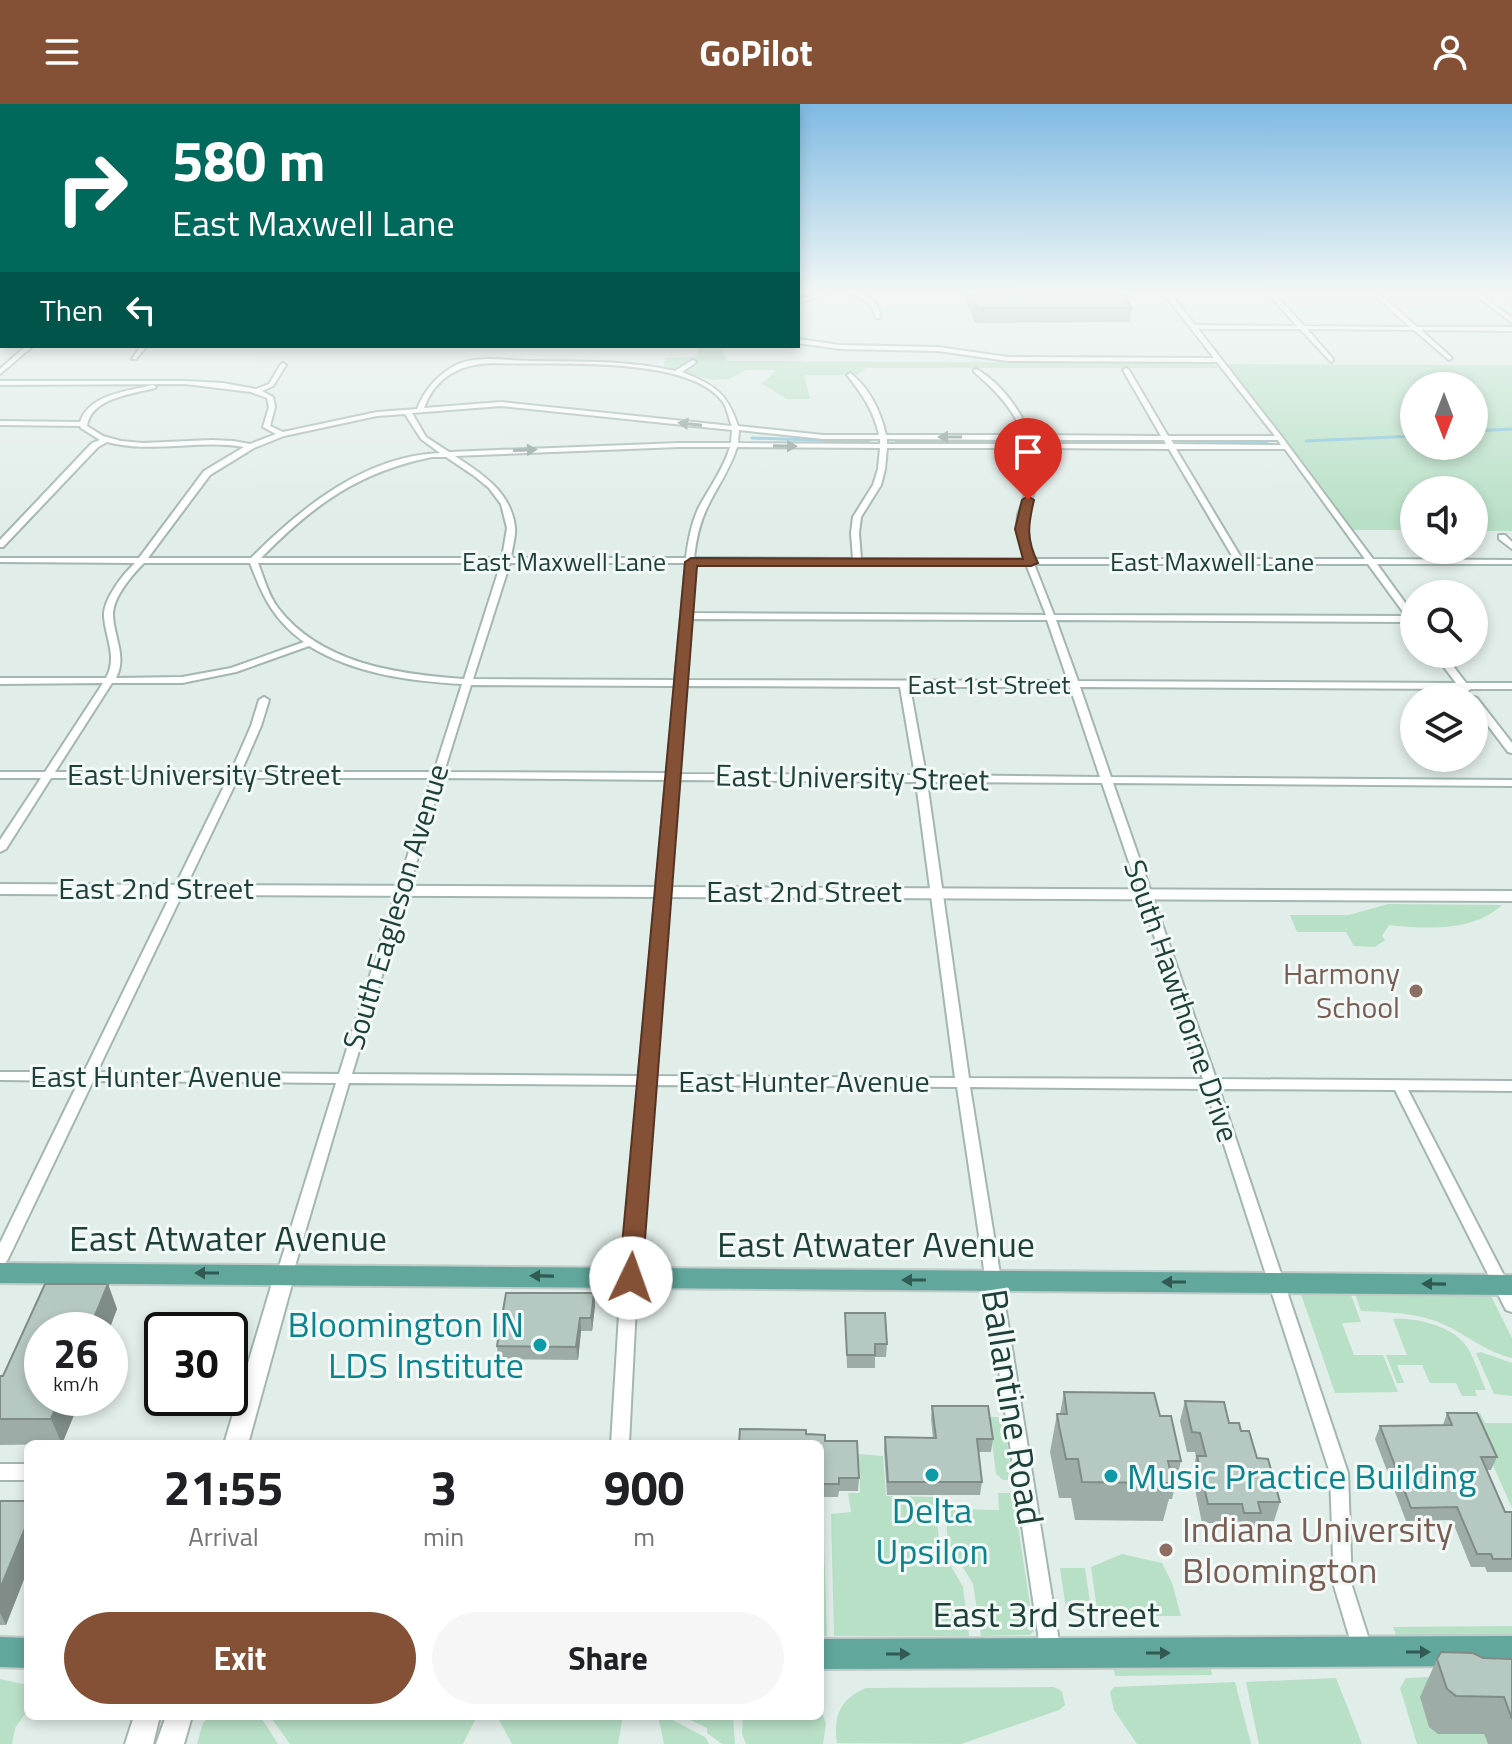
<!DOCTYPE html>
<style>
:root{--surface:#fff;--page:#f6f6f6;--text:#202124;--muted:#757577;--accent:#845036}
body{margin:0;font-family:"Titillium Web",sans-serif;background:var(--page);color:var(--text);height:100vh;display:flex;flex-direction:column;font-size:30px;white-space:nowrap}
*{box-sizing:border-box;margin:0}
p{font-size:26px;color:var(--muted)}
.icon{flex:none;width:44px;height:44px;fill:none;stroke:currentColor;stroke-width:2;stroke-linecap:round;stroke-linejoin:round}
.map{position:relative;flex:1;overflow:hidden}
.sheet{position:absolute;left:24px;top:1336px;width:800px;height:280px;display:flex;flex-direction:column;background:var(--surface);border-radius:12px;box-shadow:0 4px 12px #0003}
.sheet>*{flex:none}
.hud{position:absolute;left:0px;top:0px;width:800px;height:244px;box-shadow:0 4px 12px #0003;background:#00695c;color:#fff;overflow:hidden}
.needle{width:52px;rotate:180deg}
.tools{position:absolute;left:1400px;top:268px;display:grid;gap:16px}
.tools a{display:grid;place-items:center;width:88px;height:88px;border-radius:50%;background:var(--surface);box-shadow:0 4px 12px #0003;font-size:40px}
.speed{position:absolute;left:24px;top:1208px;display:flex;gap:16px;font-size:40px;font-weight:700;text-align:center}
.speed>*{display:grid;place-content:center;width:104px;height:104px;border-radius:50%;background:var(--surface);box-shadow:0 4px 12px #0003;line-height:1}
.speed small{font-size:20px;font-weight:400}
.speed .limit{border:4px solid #111;border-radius:12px;background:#fff;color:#111}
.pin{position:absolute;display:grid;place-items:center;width:68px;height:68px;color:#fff;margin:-82px -34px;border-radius:50% 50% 50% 0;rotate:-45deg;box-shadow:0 0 8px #0007}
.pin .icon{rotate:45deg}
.me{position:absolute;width:88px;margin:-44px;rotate:3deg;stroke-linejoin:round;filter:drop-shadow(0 0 6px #0008)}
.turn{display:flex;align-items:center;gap:28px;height:168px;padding:0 40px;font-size:36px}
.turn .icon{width:104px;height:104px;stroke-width:2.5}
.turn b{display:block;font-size:56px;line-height:68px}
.then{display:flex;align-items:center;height:76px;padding:0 40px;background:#0003;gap:16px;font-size:30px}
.eta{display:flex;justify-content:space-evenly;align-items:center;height:136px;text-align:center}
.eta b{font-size:48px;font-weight:700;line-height:56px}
.action{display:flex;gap:16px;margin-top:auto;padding:16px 40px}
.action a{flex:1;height:92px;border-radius:48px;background:var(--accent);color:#fff;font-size:32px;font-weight:700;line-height:92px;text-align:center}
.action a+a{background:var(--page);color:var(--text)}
header{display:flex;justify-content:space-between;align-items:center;height:104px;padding:0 40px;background:var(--accent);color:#fff;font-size:36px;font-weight:700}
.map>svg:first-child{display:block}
</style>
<header><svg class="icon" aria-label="menu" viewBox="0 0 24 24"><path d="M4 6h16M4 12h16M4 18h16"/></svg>GoPilot<svg class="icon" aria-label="person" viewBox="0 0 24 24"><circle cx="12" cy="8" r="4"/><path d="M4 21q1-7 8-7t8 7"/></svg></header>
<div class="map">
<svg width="1512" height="1640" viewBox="0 0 1512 1640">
<rect width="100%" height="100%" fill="#e1ede9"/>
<g fill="#b8e0c6" fill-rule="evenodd">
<path d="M698 242H721L727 257 1211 259 1219 264H866L857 271H804L810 295H787L762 280 776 266H746L729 275 712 276 664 265 665 254 697 253Z"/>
<path d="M1228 260 1512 261V427H1474V386H1414V426H1353ZM1414 282H1474V342H1414Z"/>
<path d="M1388 800 1502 801C1473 828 1426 825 1389 821L1382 832 1385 836 1375 843 1354 842 1346 828H1297L1290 811H1349Z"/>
<path d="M1301 1190 1351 1191 1361 1218 1342 1219 1354 1251H1383L1398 1288 1335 1289Z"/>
<path d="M1355 1190 1491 1192 1512 1234V1254C1486 1248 1467 1231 1443 1220 1418 1209 1389 1208 1361 1207Z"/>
<path d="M1393 1215C1415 1213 1450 1222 1464 1239 1474 1251 1479 1271 1486 1286H1475L1477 1292H1462L1456 1279H1430L1422 1261H1397L1404 1279H1397L1386 1251H1407Z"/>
<path d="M1481 1248 1512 1259V1292L1494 1290 1476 1249Z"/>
<path d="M1470 1309H1480L1485 1319H1512V1404Z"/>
<path d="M989 1313H1004L1012 1376H1003L996 1370Z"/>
<path d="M859 1350 883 1352 886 1392 934 1393 940 1443 963 1483 969 1532H834L831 1410 851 1408 848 1389H860Z"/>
<path d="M998 1389H1013L1034 1527 1030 1531 981 1532 973 1480 948 1439 945 1405 999 1406Z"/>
<path d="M820 1409H823L827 1532H820Z"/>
<path d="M1122 1450 1162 1459 1172 1479 1181 1512H1098L1091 1463Z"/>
<path d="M1060 1464H1085L1092 1512H1067Z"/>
<path d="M1512 1522V1531H1396L1393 1523Z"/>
<path d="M1211 1564 1212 1571 1115 1572 1114 1566Z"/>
<path d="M1429 1573 1438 1630H1471L1475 1622H1481L1488 1640H1417L1400 1584 1406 1574Z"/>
<path d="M1336 1574 1362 1640H1259L1246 1578Z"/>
<path d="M0 1575 28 1581V1606L15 1624 12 1640H0Z"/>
<path d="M1235 1578 1251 1640H1137L1114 1606 1110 1588 1114 1583Z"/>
<path d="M1054 1583 1062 1587 1065 1601 1059 1606 961 1640 837 1639C833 1612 840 1595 866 1584Z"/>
<path d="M820 1603 826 1620 823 1640H746L742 1630 743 1612H820Z"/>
<path d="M210 1612H260L278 1640H197L203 1619Z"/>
<path d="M270 1612H477L463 1640H290Z"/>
<path d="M497 1612H623L618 1640H512Z"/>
<path d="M658 1612H665L705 1633 709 1640H664Z"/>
<path d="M682 1612H733L735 1640H722L707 1629V1624Z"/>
</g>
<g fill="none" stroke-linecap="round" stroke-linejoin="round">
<g stroke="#83c3d8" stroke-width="3">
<path d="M1474 327 1512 325"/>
<path d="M752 334 869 338"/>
<path d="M1181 337 1267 338"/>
<path d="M1306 337 1414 332"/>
<path d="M896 338H1014"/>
<path d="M1039 338 1154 337"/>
</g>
<g stroke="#a3b6b1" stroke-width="4">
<g id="minor">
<path d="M827 187H836L798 199V195Z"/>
<path d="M845 187C863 187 880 196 880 214H876C871 195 862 195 845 187Z"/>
<path d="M1162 187H1168L1195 221 1297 222 1266 187H1272L1304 222 1410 223 1370 187H1376L1417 223H1512V227L1421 226 1451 253 1452 254 1449 256 1414 226 1307 225 1333 255V257L1331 258 1300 225H1198L1282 333 1373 455 1512 456V460H1377L1414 511V520L1410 518 1056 516 1078 577 1456 579 1434 550H1444L1466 579H1512V585H1471L1466 588 1461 585 1080 583 1111 673 1512 676V682L1113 679 1216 975 1512 977V987L1408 986 1512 1187V1208L1506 1206 1504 1202 1395 986 1219 985 1348 1369 1352 1482 1372 1545 1369 1552 1362 1554 1355 1552 1334 1482 1330 1369 1206 985 970 983 1061 1550 1058 1557 1051 1559 1044 1557 1041 1550 957 983 652 981 638 1162 629 1340H611L622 1162 639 981 349 979 293 1169 291 1173 285 1175 279 1173 277 1169 336 979 93 977 8 1155 5 1159 0 1161V1139L79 977 0 976V968H84L228 674H51L6 745 0 748V736L41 674H0V668H45L103 579 0 580V574H106C118 553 105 533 104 512 103 496 123 470 135 459L0 458V454H139L204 367 244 343C199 335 152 350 107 338L98 343 3 443H0V436L92 339 100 336 81 324 80 322 0 321V317L80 318C89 290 129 287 153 281L156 283 155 284C132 290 91 294 87 322L103 332 121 337 143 339 212 336 233 337 250 340 276 330 263 323 269 303 267 294 251 288 185 280 0 281V277H185L223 279 256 285 269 280 281 260 283 259 286 261 273 282 262 287 273 293 275 303 270 322 283 328 377 308 417 305C424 286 439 269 458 260 481 251 508 257 533 257 581 258 628 256 675 267L693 256 696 258 695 259 682 268C714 281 727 288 738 322L823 331H879C874 307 862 290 847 271L850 269C869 283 881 308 886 331H1024C1013 305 996 286 974 268V266L976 265C1001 279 1019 305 1031 331L1161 332 1123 266 1126 264 1129 266 1168 332H1275L1217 258 1008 257 938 247 840 245 798 239V235L840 241 938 243 1008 253 1214 254ZM496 259C552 262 688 250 723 298 727 304 729 315 732 322L501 298 424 304C436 271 463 259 496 259ZM501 302 732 326 731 339H679L449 348 426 333 412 309ZM405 310 421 335 440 349C365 352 302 403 251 454H148L210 371 254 344 284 332 377 312ZM739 326 823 335H880V340L738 339ZM887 335 1025 336 1027 340H887ZM1032 336H1164L1166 340H1034ZM1171 336H1278L1281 341 1174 340ZM679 343H730C723 366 709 384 698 405 691 421 688 437 686 454H511C512 444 516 432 515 423 511 388 482 370 455 352ZM737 343 880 344 878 365 873 381 853 413 851 429 853 455 694 454C696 437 699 421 706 406 716 384 730 366 737 343ZM887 344H1028L1030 376 1018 411 1017 423 1024 455H861L859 429 861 413 881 381 885 365ZM1035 344 1169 345 1234 455H1032L1025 423 1026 411 1038 376ZM1176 345H1285L1365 455H1242ZM432 353H446L473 371 489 384 501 400 507 424 502 454H261C313 401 358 368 432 353ZM144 459H250C263 493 273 515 304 538L231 564 182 573 116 574C127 553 114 533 113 512 112 494 132 471 144 459ZM258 459H501L464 575C397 570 321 560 278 504 268 491 264 474 258 459ZM510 459H686L675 576 473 575ZM694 459 1026 460 1046 511 690 509ZM1034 460H1368L1406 512 1054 511ZM690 515 1047 516 1068 577 685 576ZM309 542C355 570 409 577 462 580L434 668H241L261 622 269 596 264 593 259 596 251 622 231 668H55L112 579H182L236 568ZM471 581 675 582 667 669 444 668ZM684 582 900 583 915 671 677 670ZM910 583H1070L1100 673 926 671ZM238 674H432L339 970 97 968ZM442 674 666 676 639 972 352 970ZM677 676 916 678 955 974 653 972ZM927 678 1102 679 1203 975 969 974Z"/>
<path d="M1470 187H1476L1512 214V219Z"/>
<rect x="0" y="198" width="2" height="4"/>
<rect x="0" y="235" width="2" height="4"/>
<path d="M26 242H33L0 270V265Z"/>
<path d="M141 242H147L136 255H132Z"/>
<path d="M1499 431H1505L1512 438V445L1499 435Z"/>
<path d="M1474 593 1477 594 1512 639V649L1508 648 1474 603V594H1471Z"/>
<rect x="0" y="1360" width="28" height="16"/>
</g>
</g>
<g stroke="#a3b6b1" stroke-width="4">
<g id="tertiary">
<path d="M0 780 1512 787V797L0 790Z"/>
<path d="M285 1161 292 1163 295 1169 248 1340H224L275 1169 278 1163Z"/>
<path d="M134 1612H160L153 1640H125Z"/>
<path d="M166 1612H192L184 1640H156Z"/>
</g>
</g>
<g stroke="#c0cac8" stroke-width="4">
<g id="primary">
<path d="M0 1159 1512 1171V1191L0 1179Z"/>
<path d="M1512 1532V1562L820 1565V1535Z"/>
<path d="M0 1533 28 1534V1564L0 1563Z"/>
</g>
</g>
<use href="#minor" fill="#fff" fill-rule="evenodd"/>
<use href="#tertiary" fill="#fff" fill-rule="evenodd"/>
<use href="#primary" fill="#61a79c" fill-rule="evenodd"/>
</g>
<g fill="#9daca7">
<path d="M962 187H1121L1132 204 1130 218 975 219Z"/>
<path d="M45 1180H108L117 1205 109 1226H42V1294H81L62 1340 0 1341V1272H3Z"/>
<path d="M594 1189 595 1202 592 1227H581L578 1256 498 1255 497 1242Z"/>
<path d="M845 1209 887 1240 886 1253H875V1264H847Z"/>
<path d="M1064 1288 1160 1312 1181 1357 1172 1395H1169L1163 1417 1075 1416 1071 1394H1059L1050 1348 1057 1310H1060Z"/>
<path d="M1185 1297 1229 1319 1241 1327 1280 1398 1274 1417H1258L1255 1428H1239L1237 1419H1202L1192 1371 1196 1353 1195 1348H1187L1180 1317Z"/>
<path d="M932 1302 993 1335 991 1348H978L982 1378 980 1391H887L884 1346 885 1333 933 1334 931 1315Z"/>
<path d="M1447 1309 1497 1353 1491 1366H1486L1505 1408H1512V1468H1487L1485 1463H1471L1452 1416 1406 1417 1375 1335 1380 1322 1443 1321Z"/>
<path d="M806 1330 825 1337 859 1374 858 1387H839L838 1393H820V1340Z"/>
<path d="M0 1397H28V1465L6 1521H0Z"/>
<path d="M1437 1555H1512V1640H1488L1484 1630H1438L1429 1623 1420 1593Z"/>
</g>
<g fill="#7f8c88">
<path d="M108 1180 117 1205 109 1226H89Z"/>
<path d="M594 1189 595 1202 592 1227 591 1214Z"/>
<path d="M580 1214 581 1227 578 1256 576 1243Z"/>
<path d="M60 1294H81L62 1340 51 1315Z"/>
<path d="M28 1417V1465L6 1521 0 1509V1485Z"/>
</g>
<g fill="#b6c8c2" stroke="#7f8c88" stroke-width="2">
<path d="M969 187H1121L1132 204H977Z"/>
<path d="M45 1180H108L89 1226H42V1294H60L51 1315H0V1272H3Z"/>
<path d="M506 1189H594L591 1214H580L576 1243 497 1242Z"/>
<path d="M845 1209H885L887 1240H875V1251H847Z"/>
<path d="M1064 1288 1154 1289 1160 1312H1171L1181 1357H1168L1173 1379 1082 1378 1078 1355H1066L1059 1322 1057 1310H1067Z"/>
<path d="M1185 1297 1224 1298 1229 1319H1239L1241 1327H1249L1257 1354 1268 1355 1280 1398H1258L1261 1409H1244L1242 1400H1208L1197 1352H1206L1200 1329 1192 1328Z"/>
<path d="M932 1302H988L993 1335H977L982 1378H888L885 1333 936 1334Z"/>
<path d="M1447 1309H1477L1497 1353H1481L1505 1408H1512V1455H1493L1491 1450H1477L1457 1403 1411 1404 1380 1322 1452 1321Z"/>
<path d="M740 1325 806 1326V1330L825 1331V1337H857L859 1374H839V1380H820V1340H739Z"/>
<path d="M0 1397H28V1417L0 1485Z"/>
<path d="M1441 1548 1473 1549 1483 1554 1512 1555V1615L1504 1593 1456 1592 1447 1585 1437 1555Z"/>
</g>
<defs><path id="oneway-solid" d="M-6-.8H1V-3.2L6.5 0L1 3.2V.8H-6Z" transform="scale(2)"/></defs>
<g fill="#8fa09c">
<use href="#oneway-solid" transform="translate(690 320) rotate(-173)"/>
<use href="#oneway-solid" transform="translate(950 333) rotate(180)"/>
<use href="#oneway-solid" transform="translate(785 342) rotate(1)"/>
<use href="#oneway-solid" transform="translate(525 346) rotate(-2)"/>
</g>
<g fill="#305a52">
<use href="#oneway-solid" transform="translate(207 1169) rotate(180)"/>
<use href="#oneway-solid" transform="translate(542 1172) rotate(-179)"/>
<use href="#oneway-solid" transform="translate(914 1176) rotate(-180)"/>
<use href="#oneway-solid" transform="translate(1174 1178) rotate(-180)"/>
<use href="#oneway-solid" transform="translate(1434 1180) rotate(-179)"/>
<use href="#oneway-solid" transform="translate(1418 1548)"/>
<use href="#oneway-solid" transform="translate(1158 1549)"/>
<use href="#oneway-solid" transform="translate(898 1550)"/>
</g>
<linearGradient id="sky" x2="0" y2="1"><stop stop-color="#7fbae2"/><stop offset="0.45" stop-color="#f2f7f5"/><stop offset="1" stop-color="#f2f7f5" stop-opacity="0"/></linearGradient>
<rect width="1512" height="417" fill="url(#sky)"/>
<path fill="#845036" stroke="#563423" stroke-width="2" d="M1028 392 1034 396C1028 421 1026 435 1038 459L1031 462H697L642 1174 639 1180 631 1183 622 1180 619 1174 685 458 691 454 1023 455 1015 425 1022 396Z"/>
<g fill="#8d6e63" stroke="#f2f9f6" stroke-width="3">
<circle cx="1416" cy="887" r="8"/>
<circle cx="1166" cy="1446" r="8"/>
</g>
<g fill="#0f9aa8" stroke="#f2f9f6" stroke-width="3">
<circle cx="540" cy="1241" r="8"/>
<circle cx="932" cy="1371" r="8"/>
<circle cx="1111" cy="1372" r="8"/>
</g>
<g text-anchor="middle" stroke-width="6" stroke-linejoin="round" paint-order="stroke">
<g font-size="26" fill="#1f403a" stroke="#f2f9f6">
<text x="564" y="467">East Maxwell Lane</text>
<text x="1212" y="467">East Maxwell Lane</text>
<text x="989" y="590">East 1st Street</text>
</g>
<g font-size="30" fill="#1f403a" stroke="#f2f9f6">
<text x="204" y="681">East University Street</text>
<text transform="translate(852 674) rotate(1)" y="10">East University Street</text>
<text x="156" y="795">East 2nd Street</text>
<text x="804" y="798">East 2nd Street</text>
<text transform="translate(396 803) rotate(-73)" y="10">South Eagleson Avenue</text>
<text transform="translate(1181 897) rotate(71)" y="10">South Hawthorne Drive</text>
<text x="156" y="983">East Hunter Avenue</text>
<text x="804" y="988">East Hunter Avenue</text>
</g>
<g font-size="30" fill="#785e54" stroke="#f2f9f6" text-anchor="end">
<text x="1400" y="880">Harmony<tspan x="1400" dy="34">School</tspan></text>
</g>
<g font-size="36" fill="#1f403a" stroke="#f2f9f6">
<text x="228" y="1147">East Atwater Avenue</text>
<text x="876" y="1153">East Atwater Avenue</text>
<text transform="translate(1013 1303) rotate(81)" y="13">Ballantine Road</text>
<text x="1046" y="1523">East 3rd Street</text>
</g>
<g font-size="36" fill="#0d838f" stroke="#f2f9f6" text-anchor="end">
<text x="524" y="1233">Bloomington IN<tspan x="524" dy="41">LDS Institute</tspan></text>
<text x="1127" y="1385" text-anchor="start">Music Practice Building</text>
<text x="932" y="1419" text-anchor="middle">Delta<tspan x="932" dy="41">Upsilon</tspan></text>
</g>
<g font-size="36" fill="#785e54" stroke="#f2f9f6" text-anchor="start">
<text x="1182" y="1438">Indiana University<tspan x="1182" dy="41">Bloomington</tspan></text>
</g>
</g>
</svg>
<div class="tools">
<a><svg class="needle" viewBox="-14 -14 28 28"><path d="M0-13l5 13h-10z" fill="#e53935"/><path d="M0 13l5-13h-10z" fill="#757577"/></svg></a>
<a><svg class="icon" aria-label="sound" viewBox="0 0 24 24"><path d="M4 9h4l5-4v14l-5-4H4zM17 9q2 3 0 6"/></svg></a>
<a><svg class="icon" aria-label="search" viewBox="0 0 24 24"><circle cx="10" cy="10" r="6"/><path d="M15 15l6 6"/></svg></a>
<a><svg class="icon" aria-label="layers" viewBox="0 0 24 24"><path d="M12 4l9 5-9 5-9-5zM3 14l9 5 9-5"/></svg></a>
</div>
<div class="speed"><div>26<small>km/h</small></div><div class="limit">30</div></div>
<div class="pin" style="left:1028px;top:396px;background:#d93025"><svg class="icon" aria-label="arrive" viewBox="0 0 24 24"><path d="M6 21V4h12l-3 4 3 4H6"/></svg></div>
<svg class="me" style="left:631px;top:1174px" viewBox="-20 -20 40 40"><circle r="19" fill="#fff"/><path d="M0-13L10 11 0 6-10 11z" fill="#845036"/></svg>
<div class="hud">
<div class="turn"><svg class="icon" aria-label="right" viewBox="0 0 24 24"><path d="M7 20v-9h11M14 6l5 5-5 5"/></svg><div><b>580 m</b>East Maxwell Lane</div></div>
<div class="then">Then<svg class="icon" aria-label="left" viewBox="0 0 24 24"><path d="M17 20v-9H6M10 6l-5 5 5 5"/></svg></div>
</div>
<section class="sheet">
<div class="eta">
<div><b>21:55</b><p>Arrival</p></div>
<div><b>3</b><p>min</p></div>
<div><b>900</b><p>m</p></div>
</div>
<div class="action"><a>Exit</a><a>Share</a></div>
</section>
</div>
